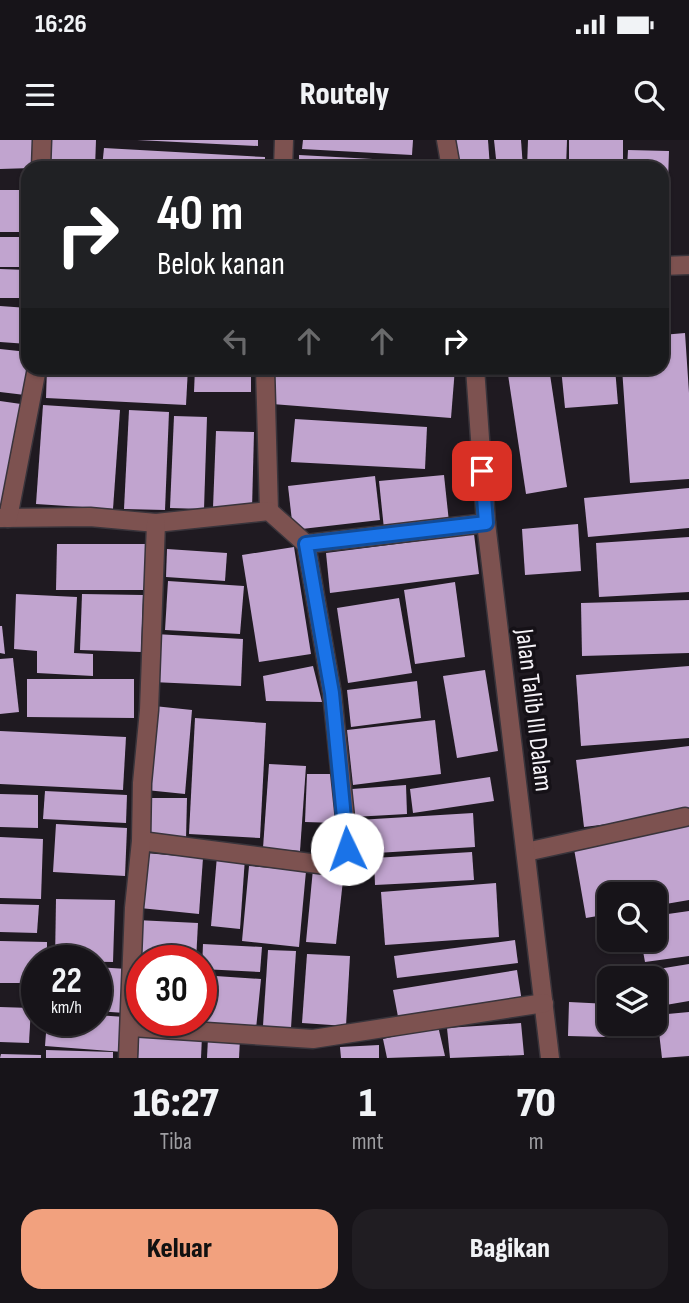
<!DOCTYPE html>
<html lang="id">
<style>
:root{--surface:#171419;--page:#201d22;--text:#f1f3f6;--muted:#9e9ea2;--line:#363338;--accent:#f2a17e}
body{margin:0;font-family:"Sofia Sans Condensed",sans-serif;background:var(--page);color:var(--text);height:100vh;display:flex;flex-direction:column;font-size:26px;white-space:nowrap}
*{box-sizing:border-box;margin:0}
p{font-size:23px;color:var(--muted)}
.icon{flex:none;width:38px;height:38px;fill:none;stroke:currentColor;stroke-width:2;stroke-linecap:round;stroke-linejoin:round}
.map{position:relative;height:918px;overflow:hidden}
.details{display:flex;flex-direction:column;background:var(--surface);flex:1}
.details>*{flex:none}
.banner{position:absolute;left:21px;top:21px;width:648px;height:214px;border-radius:21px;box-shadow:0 2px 5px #0004,0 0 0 2px var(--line);background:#202124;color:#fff;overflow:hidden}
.buttons{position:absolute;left:597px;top:742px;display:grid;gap:14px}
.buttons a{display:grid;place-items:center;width:70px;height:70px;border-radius:14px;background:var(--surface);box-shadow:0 2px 5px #0004,0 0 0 2px var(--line);font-size:35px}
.speed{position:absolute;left:21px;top:805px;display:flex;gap:14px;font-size:35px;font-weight:700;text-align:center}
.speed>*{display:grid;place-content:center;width:91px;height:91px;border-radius:50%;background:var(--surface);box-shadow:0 2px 5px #0004,0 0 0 2px var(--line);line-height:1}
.speed small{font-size:18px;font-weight:400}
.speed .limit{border:10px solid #d22;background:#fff;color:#111}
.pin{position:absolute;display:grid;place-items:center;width:60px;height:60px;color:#fff;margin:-30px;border-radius:14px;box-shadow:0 4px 10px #0006}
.me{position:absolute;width:77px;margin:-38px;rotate:357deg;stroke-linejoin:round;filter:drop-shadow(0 0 5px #0008)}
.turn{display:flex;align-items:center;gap:24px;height:147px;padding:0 21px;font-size:32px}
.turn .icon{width:91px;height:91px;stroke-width:2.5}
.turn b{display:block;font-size:49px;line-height:60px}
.lanes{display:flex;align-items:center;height:66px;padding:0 21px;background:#0003;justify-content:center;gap:35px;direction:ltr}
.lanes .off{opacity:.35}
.eta{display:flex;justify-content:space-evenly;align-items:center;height:119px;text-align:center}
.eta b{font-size:42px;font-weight:800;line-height:49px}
.button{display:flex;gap:14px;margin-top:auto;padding:14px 21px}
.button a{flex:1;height:80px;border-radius:21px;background:var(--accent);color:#111;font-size:28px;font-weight:800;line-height:80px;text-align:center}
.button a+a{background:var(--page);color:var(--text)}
.status{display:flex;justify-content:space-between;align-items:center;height:49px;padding:0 35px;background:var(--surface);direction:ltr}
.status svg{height:19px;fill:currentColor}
header{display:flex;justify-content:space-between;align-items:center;height:91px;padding:0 21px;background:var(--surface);font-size:32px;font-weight:800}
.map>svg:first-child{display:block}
</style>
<div class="status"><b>16:26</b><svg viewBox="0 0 49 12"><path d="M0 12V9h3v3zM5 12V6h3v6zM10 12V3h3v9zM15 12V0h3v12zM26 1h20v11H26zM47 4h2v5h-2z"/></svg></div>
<header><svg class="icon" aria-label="menu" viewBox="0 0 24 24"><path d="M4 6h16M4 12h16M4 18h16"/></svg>Routely<svg class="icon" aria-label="search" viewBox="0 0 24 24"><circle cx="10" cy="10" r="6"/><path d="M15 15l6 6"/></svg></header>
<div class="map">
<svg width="689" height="918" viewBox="0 0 689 918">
<rect width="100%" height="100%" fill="#1f1a21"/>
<g fill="#c1a4cf">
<path d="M0 0H33L32 28 0 29Z"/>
<path d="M45 0H96L95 28H44Z"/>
<path d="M137 0H258V6Z"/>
<path d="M303 0H413L412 15 302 9Z"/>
<path d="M453 0H488L490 28H455Z"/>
<path d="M494 0H521L523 28H497Z"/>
<path d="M528 0H567L566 28H527Z"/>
<rect x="569" y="0" width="54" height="22"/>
<path d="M104 8 265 17V28H102Z"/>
<path d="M628 10 669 11 667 73H662V28H627Z"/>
<path d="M299 15 428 22V28H299Z"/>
<path d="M570 25 589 26V28H570Z"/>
<rect x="0" y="50" width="28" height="42"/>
<rect x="0" y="97" width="28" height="30"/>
<path d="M0 129 27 130 28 158H0Z"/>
<path d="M0 166 28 168V204L0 202Z"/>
<path d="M685 193 689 253V339L630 343 622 228H662V195Z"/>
<path d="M0 209 28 212 25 255 0 252Z"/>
<path d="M47 228H188L186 265 46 258Z"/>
<path d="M195 228H251V252H194Z"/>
<path d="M275 228H455L451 278 272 264Z"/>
<path d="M507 228H549L567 347 526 354Z"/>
<path d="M561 228H615L618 264 565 268Z"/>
<path d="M0 261 21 264 6 370H0Z"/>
<path d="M43 265 120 270 113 369 36 364Z"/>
<path d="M129 270 169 272 165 370 124 369Z"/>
<path d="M174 276 207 277 204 369 170 368Z"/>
<path d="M295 279 427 287 425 329 291 322Z"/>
<path d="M216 291 254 292 252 369 213 368Z"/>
<path d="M444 335 449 382 384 389 379 341Z"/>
<path d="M375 336 380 380 293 390 288 346Z"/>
<path d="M689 348V388L588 397 584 358Z"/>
<path d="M578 384 581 431 525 435 522 389Z"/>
<path d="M474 394 479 434 330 453 326 413Z"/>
<path d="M689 397V452L599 457 596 403Z"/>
<path d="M57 404H149L148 450H56Z"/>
<path d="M294 407 311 514 259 522 242 415Z"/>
<path d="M167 409 227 413 225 441 166 437Z"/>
<path d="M168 441 244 446 240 494 165 490Z"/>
<path d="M455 442 465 517 415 524 404 450Z"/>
<path d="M16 454 77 457 74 513 93 514V536L37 533V511L14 509Z"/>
<path d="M82 454 143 455 141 512 80 510Z"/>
<path d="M399 458 412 533 348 543 337 468Z"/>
<path d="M689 460V513L582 516 581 463Z"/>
<path d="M0 486H2L5 514 0 513Z"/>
<path d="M155 494 243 499 241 546 152 542Z"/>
<path d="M13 518 19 572 0 574V519Z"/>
<path d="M313 526 322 562 266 561 263 536Z"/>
<path d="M689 526V598L581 606 576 535Z"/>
<path d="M485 530 498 611 457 618 443 536Z"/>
<path d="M27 539H134V578L27 577Z"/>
<path d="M417 541 421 578 351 587 347 550Z"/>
<path d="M154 566 192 570 185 654 146 650Z"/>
<path d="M195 578 266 583 260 698 189 694Z"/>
<path d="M435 580 441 634 353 645 347 590Z"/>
<path d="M0 591 126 597 123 650 0 644Z"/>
<path d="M689 606V674L584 687 576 620Z"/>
<path d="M269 624 306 626 300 711 263 708Z"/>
<path d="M307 634H339L337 683 305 682Z"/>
<path d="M490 637 494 661 413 673 410 649Z"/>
<path d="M406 645 407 674 353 677 352 649Z"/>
<path d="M45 651 127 655 126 683 43 679Z"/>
<path d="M0 654 38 655V688L0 687Z"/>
<path d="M149 658H187L186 699H148Z"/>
<path d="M473 673 475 707 360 714 358 680Z"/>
<path d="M689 683V760L654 766V754H609V774L586 778 573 703Z"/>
<path d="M56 684 127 688 125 736 53 732Z"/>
<path d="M0 697 43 699 41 759 0 758Z"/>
<path d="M472 712 474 740 375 745 374 718Z"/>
<path d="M145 713 203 718 199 774 140 768Z"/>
<path d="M217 716 245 718 240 789 211 786Z"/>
<path d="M249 726 306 731 299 807 242 801Z"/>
<path d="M313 729 344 731 336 804 306 802Z"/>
<path d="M496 743 499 797 385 805 381 752Z"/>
<path d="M56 759 115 760 113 822 55 821Z"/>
<path d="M0 764 39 765 37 793 0 792Z"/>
<path d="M689 771V816L645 822 641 800H654V776Z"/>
<path d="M136 780 198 783 196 821H134Z"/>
<path d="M515 800 518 823 397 838 394 816Z"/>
<path d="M0 801 47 802V821H37V843H0Z"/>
<path d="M203 804 262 807 260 832 202 829Z"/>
<path d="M268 810 296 811 291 888 263 886Z"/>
<path d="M307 814 350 816 346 886 302 883Z"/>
<path d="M689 824V861L654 867V838H647L646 831Z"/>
<path d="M96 827 127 829 125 873 96 871Z"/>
<path d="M517 830 522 862 399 882 393 850Z"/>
<path d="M201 835 261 839 256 889 163 882 201 880Z"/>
<path d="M569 862 609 864V884H645L644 898 568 896Z"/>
<path d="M0 867 31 868 29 903 0 902Z"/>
<path d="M689 872V916L662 918 657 875Z"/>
<path d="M96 875 125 877 123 912 45 906 47 880H96Z"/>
<path d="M521 883 524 915 450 918 447 888Z"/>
<path d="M438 886 445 916 387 918 383 899Z"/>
<path d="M139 893 202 896 201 918H138Z"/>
<path d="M208 898 240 899 239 918H207Z"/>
<path d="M379 905V918H341L340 907Z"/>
<path d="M46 910 113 912V918H46Z"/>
<path d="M1 914 41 915V918H0Z"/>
</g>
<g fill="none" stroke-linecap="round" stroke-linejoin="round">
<g stroke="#39343b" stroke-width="21">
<path id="service" d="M526 712 685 677"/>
</g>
<g stroke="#39343b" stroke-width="21">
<g id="minor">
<path d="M446 0 451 28"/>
<path d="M41 28 42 0"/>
<path d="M283 28 284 0"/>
<path d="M662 126 689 125"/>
<path d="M265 228 269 371"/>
<path d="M475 228 486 383 550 918"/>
<path d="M0 378 90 377 156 383 269 371 306 404 486 383"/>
<path d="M8 378 37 228"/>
<path d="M141 701 326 725C347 720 347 706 346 687L332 553 306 404"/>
<path d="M131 887 313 899 544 863"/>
<path d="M128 918 134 768 141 701 142 643 149 570 156 383"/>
</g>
</g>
<use href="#service" stroke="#7d5250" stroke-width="18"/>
<use href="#minor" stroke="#7d5250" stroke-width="18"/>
</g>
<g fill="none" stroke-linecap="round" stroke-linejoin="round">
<g stroke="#114b97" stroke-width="18">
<path id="route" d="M347 709 332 553 306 404 486 383 482 331"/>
</g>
<use href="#route" stroke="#1a73e8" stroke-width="12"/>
</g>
<g text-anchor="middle" stroke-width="7" stroke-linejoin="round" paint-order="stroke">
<g font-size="26" fill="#f6f3f8" stroke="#151117">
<text transform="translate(535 570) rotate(83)" y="9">Jalan Talib III Dalam</text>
</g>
</g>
</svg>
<div class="buttons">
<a><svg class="icon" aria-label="search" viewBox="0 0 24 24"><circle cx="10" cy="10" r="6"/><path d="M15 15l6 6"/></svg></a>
<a><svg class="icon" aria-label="layers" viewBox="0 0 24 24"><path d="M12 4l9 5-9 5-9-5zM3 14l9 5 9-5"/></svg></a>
</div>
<div class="speed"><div>22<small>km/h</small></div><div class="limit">30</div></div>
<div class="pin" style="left:482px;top:331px;background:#d93025"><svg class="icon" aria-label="arrive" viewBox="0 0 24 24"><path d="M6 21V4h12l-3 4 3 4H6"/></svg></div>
<svg class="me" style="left:347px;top:709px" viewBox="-20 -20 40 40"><circle r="19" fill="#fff"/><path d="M0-13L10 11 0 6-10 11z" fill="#1a73e8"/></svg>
<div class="banner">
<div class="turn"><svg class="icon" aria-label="right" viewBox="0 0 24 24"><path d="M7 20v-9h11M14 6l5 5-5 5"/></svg><div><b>40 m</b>Belok kanan</div></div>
<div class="lanes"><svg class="icon off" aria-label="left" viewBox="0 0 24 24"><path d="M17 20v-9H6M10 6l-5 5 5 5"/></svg><svg class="icon off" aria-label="ahead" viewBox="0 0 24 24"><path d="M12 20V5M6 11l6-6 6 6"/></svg><svg class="icon off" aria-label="ahead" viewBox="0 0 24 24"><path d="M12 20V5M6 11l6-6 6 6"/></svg><svg class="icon" aria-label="right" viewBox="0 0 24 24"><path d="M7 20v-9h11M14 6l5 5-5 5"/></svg></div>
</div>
</div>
<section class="details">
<div class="eta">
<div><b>16:27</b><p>Tiba</p></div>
<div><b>1</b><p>mnt</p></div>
<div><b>70</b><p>m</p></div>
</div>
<div class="button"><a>Keluar</a><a>Bagikan</a></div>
</section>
